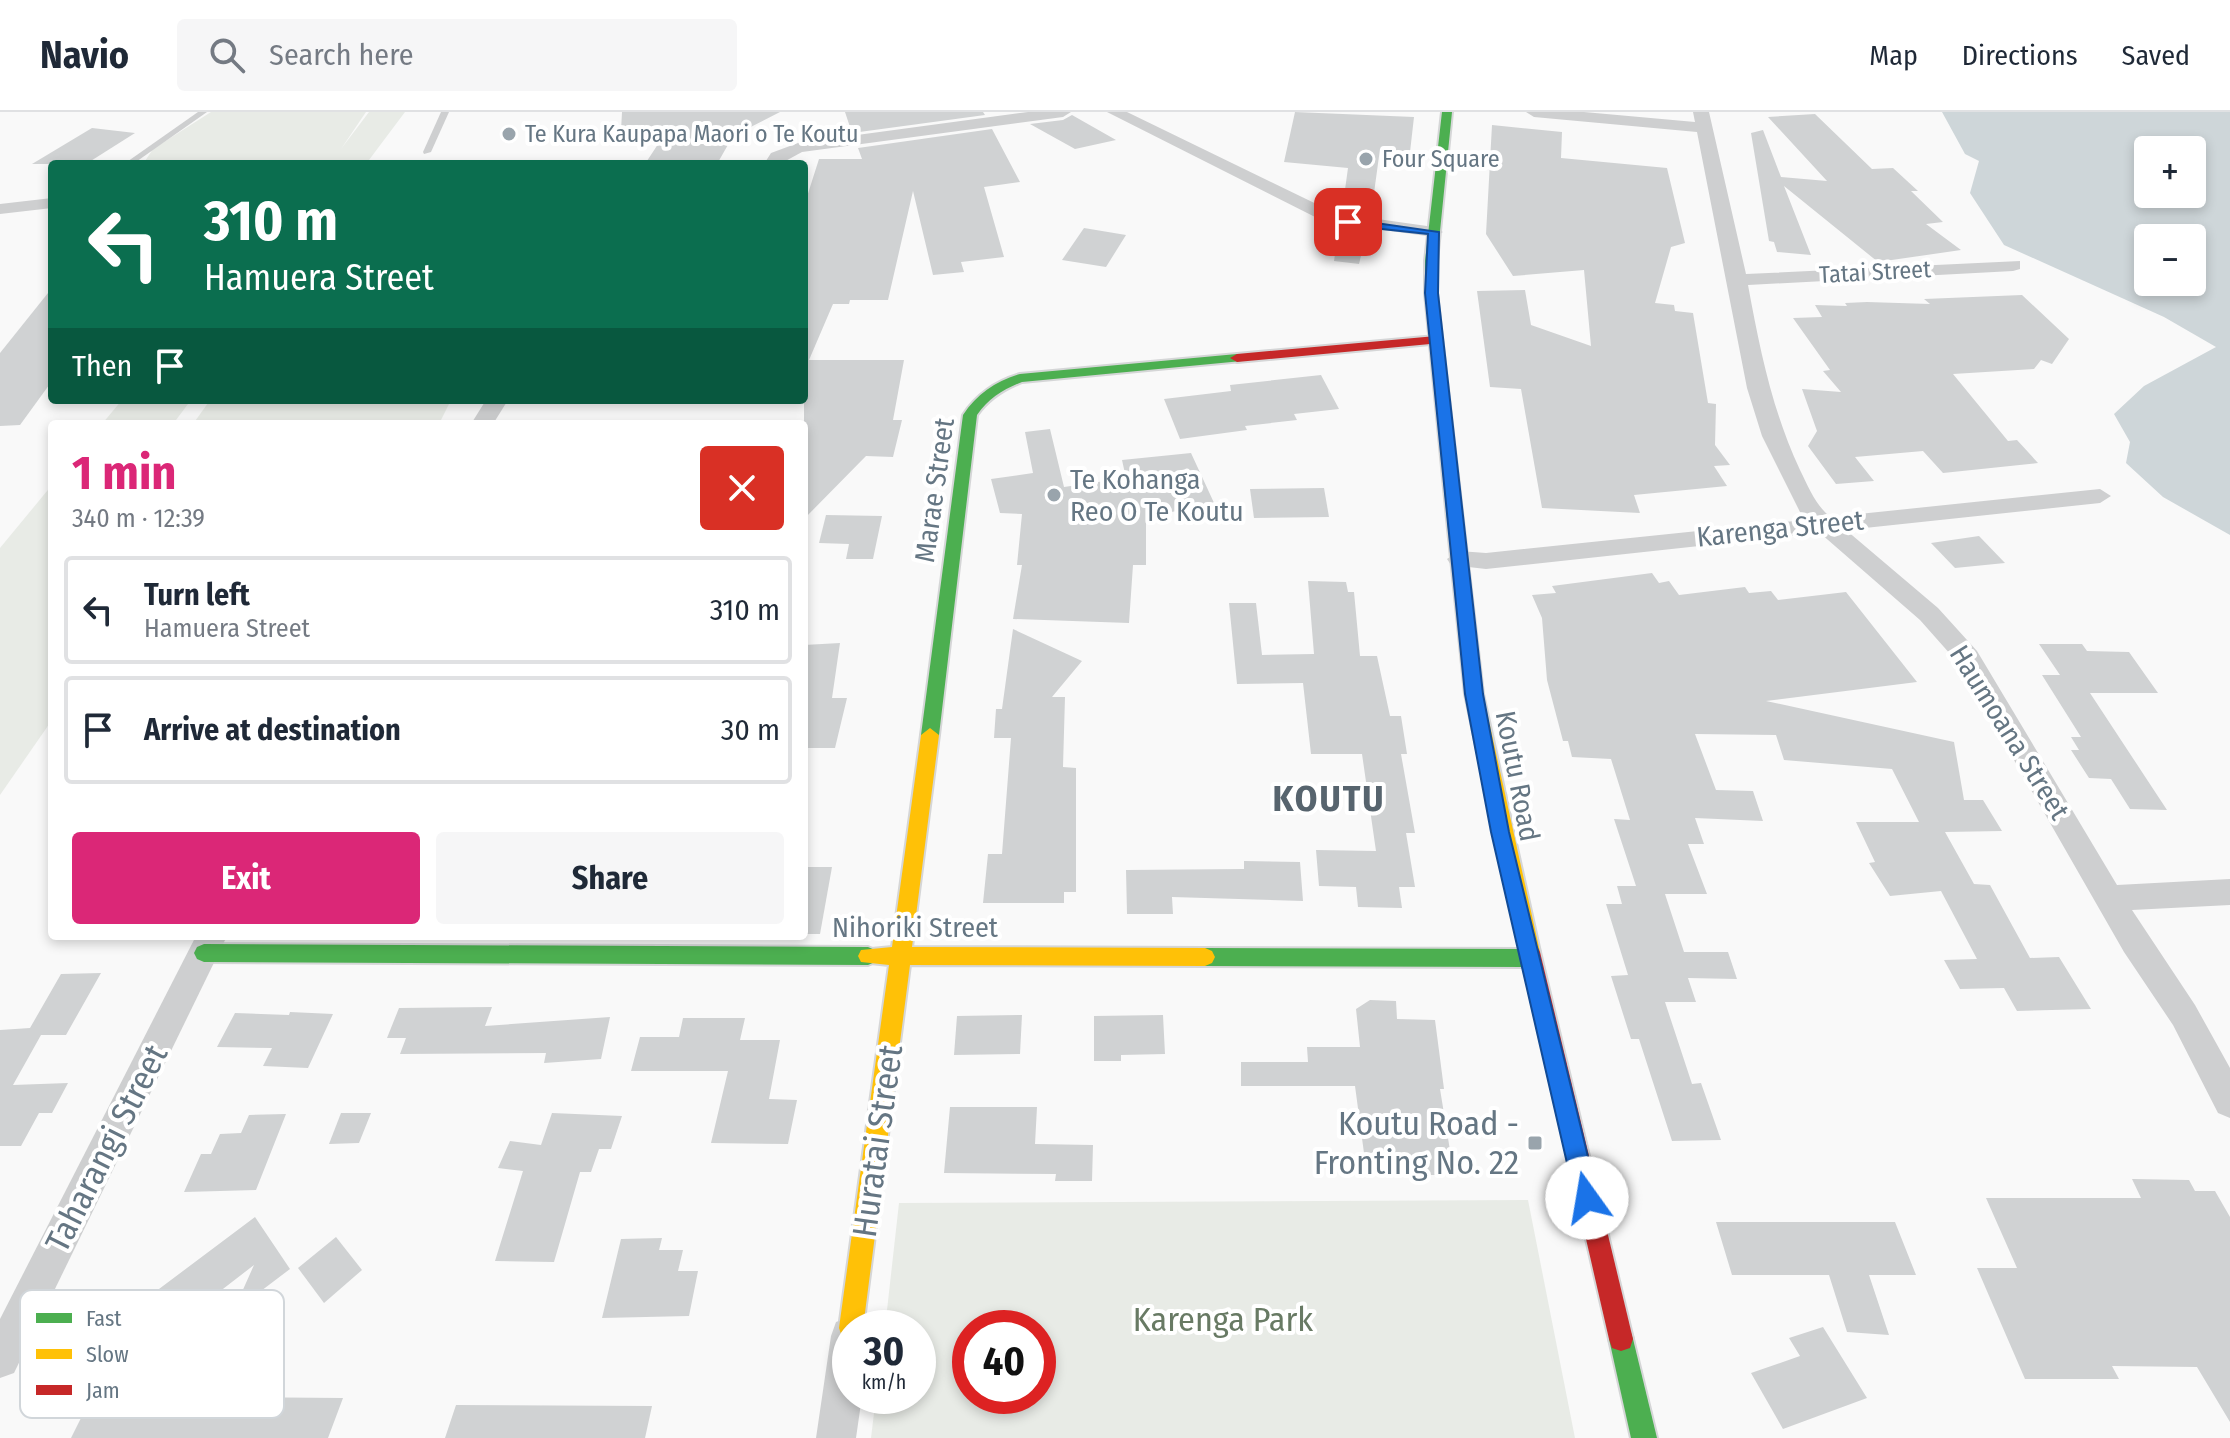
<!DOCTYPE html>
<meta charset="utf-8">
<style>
:root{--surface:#fff;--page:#f6f6f7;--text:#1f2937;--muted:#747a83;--line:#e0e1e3;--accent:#db2777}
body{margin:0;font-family:"Fira Sans Condensed",sans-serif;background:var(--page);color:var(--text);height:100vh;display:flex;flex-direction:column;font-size:30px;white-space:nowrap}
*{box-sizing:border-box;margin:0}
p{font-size:26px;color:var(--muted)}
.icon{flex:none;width:44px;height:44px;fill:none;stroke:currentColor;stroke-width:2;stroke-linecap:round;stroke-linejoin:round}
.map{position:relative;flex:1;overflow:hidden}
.drawer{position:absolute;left:48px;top:308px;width:760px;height:520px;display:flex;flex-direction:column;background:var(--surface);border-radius:8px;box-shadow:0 4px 12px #0003}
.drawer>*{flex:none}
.banner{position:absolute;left:48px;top:48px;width:760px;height:244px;border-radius:8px;box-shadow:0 4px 12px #0003;background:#0b6e4f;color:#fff;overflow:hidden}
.fabs{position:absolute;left:2134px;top:24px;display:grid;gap:16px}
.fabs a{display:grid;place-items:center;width:72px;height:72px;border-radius:8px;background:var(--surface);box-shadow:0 4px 12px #0003;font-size:40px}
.speed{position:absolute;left:832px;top:1198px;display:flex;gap:16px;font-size:40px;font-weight:700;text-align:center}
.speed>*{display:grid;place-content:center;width:104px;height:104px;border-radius:50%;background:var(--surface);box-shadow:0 4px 12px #0003;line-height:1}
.speed small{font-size:20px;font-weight:400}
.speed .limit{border:12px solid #d22;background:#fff;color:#111}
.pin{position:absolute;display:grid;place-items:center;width:68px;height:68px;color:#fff;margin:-34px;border-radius:16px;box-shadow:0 4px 12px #0006}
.me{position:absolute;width:88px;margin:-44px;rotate:347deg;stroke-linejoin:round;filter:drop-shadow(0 0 6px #0008)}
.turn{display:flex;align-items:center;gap:28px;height:168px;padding:0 24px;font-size:36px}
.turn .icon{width:104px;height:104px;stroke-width:2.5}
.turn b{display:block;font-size:56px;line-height:68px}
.then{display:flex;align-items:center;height:76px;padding:0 24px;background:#0003;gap:16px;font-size:30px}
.round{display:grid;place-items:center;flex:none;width:84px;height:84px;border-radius:8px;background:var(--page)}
.overview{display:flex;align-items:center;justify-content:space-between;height:136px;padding:0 24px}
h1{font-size:48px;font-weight:700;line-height:60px;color:var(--accent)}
.action{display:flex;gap:16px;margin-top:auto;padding:16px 24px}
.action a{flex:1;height:92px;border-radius:8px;background:var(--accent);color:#fff;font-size:32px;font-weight:700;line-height:92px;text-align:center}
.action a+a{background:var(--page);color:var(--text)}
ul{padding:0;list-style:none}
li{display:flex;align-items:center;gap:24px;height:108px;margin:0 16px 12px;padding:0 8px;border:4px solid var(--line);border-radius:8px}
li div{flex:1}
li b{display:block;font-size:30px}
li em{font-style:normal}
header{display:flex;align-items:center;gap:48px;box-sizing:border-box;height:112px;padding:0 40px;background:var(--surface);border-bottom:2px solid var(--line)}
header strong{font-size:38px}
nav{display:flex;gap:44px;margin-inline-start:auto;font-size:28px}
.search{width:560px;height:72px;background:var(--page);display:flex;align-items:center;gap:20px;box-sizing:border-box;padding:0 28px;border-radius:8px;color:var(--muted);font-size:30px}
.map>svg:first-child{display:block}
</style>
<header>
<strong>Navio</strong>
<div class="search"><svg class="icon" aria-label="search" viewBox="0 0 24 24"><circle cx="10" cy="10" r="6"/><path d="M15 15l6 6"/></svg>Search here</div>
<nav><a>Map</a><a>Directions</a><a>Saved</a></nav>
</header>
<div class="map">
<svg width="2230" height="1326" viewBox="0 0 2230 1326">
<rect width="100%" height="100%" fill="#f9f9f9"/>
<g fill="#e8ebe6" fill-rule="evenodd">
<path d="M211 0H366L341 37 369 0H405L366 52H143L153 37Z"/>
<path d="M122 288H191L173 312H102Z"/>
<path d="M349 288H451L439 312H193L208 291Z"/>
<path d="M52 373V608L0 683V436Z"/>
<path d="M1528 1088 1575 1326H871L876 1284H918V1216H885L899 1091ZM1038 1216V1284H970V1216Z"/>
</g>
<path fill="#ced6d9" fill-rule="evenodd" d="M1942 0H2230V423L2163 385 2126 351 2130 330 2114 302 2144 274 2216 235 2164 205 2004 133 1970 81 1979 49 1965 42ZM2148 38H2192V82H2148ZM2148 126H2192V170H2148Z"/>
<g fill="#d0d2d3">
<path d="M622 0H780L733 24 717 52H645L664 23 621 19Z"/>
<path d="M845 0H983L985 3 852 21Z"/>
<path d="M1295 0 1414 5 1410 40 1380 37 1371 103 1342 99 1348 56 1284 50Z"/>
<path d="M1815 2 1872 57 1893 56 1918 79H1911L1943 110 1926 112 1961 138 1878 150 1784 74 1811 143 1777 140 1774 130 1769 129 1751 21 1763 18 1781 65 1827 69 1768 5Z"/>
<path d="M1072 3 1116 28 1075 37 1030 12 1063 8Z"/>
<path d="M1492 13 1562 20 1561 46 1667 56 1685 131 1671 135 1655 191 1674 193 1675 199 1693 201 1708 291 1716 292 1715 333 1730 353 1714 354 1727 374 1634 383 1640 401 1542 396 1521 277 1490 275 1477 179 1525 178 1531 213 1591 234 1584 158 1513 164 1486 122Z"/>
<path d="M92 16 135 21 86 52H32Z"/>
<path d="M992 17 1020 70 984 75 1004 145 961 150 964 160 933 163 913 79 888 188H850L849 192H833L809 248H904L893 308H902L893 345 866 344 804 407V94L819 47H862L858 36Z"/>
<path d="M1339 115 1367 119 1359 152 1334 149Z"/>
<path d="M1084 116 1126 123 1106 155 1062 148Z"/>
<path d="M52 176V269L20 313 0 314V241Z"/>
<path d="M2022 183 2069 227 2052 252 2041 248 2034 257 1953 262 2008 329 2017 328 2038 351 1943 361 1923 339 1855 345 1874 369 1836 372 1808 334 1817 319 1802 277 1841 280 1823 259 1830 258 1793 206 1822 205 1815 193 1847 194 1845 191 1867 190 1930 192 1924 187Z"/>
<path d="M1321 263 1339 297 1294 302 1297 308 1245 314 1247 318 1180 327 1164 287 1231 279 1230 273Z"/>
<path d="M1050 317 1064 375 1126 366 1122 348 1191 341 1215 393 1146 404V453H1133L1129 511 1013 507 1022 453H1017L1022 402 1000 401 991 367 1033 361 1025 320Z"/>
<path d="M1324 376 1329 405 1254 406 1250 377Z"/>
<path d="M826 403 882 404 873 447H846L849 432 819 431Z"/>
<path d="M1979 424 2005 451 1955 456 1931 431Z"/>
<path d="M1652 461 1659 471 1669 469 1679 483 1745 475 1749 481 1771 479 1778 488 1846 480 1917 570 1766 589 1954 630 1964 688H1983L2002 719 1945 720 1974 772 1990 773 2030 846 2059 845 2091 897 2017 899 2004 876 1960 877 1944 848 1977 847 1941 779 1890 784 1869 751 1875 750 1856 710H1919L1892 657 1784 648 1776 623 1695 622 1716 678 1753 679 1763 709 1695 706 1704 732H1688L1707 782H1665L1684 840H1728L1737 867 1688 866 1696 890H1665L1692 972 1701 971 1721 1028 1672 1029 1639 927H1631L1611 864 1628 863 1606 792H1622L1617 774H1636L1614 707 1630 708 1611 647 1572 645 1568 629H1563L1547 568 1542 506 1532 483 1556 481 1552 474Z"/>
<path d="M1308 469 1346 470 1348 480H1354L1360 544H1377L1390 604H1401L1407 642H1401L1415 721H1406L1415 775H1399L1402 796 1358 795 1356 775 1319 774 1316 738 1376 739 1362 642H1311L1303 571 1237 572 1229 491H1256L1262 543 1314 542Z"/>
<path d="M1013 517 1082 549 1052 585H1065L1063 655 1076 656V780H1064V791H983L988 742H1002L1011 626H994L996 597H1002Z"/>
<path d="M840 531 832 586H847L835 636H804V533Z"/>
<path d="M2039 532H2082L2087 539 2129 540 2158 581H2090L2167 698 2130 697 2111 667 2089 666 2071 638H2079L2071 625H2081L2042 563H2060Z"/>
<path d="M1244 749 1300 750 1303 789 1172 785 1173 802H1127L1126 758 1244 757Z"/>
<path d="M804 755H832L820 822H804Z"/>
<path d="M101 861 66 923H41L13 973 68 971 52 1001H39L21 1034H0V918L30 916 61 862Z"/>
<path d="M1370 888 1396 889 1397 907 1435 908 1444 977H1440L1454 1063H1393L1392 1056H1366L1355 974H1241V950H1308L1307 935H1360L1356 897Z"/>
<path d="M492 895 485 914 610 905 601 947 544 951 546 941 400 942 406 926H387L399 896Z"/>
<path d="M290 900 333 902 308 956 263 954 272 936 217 935 235 901 289 903Z"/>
<path d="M1022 903 1020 942 954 943 957 904Z"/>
<path d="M1163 903 1165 942 1121 943V949H1094V904Z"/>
<path d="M683 906H745L740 928H780L769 987 797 988 788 1032 711 1031 728 959H631L640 925H679Z"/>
<path d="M950 995H1037L1035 1032 1093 1033 1092 1069H1055L1056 1062 944 1061Z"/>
<path d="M341 1001H371L359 1031 329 1032Z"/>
<path d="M552 1001 622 1004 611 1037H599L591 1060H580L554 1150 495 1149 523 1059 498 1056 510 1029 541 1033Z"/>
<path d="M286 1002 256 1078 184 1080 201 1042H211L220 1022 241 1021 249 1003Z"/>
<path d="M2132 1067 2189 1068 2195 1079H2215L2230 1105V1310L2197 1255 2112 1254 2119 1267H2025L1977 1156H2017L1986 1086H2141Z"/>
<path d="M255 1105 290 1157 233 1200 254 1153 175 1214 155 1180Z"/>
<path d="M1716 1110H1895L1916 1163H1869L1889 1223 1847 1220 1829 1163H1732Z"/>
<path d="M336 1125 362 1158 324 1191 298 1156Z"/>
<path d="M662 1126 659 1138H683L678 1159H698L689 1204 602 1206 621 1127Z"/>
<path d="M1823 1215 1867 1286 1783 1317 1751 1261 1800 1244 1789 1226Z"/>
<path d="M219 1231 256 1233 234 1285 343 1286 328 1326H71L99 1270 208 1271 204 1265Z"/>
<path d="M456 1293 652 1294 645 1326H445Z"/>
</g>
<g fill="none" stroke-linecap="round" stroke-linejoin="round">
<g stroke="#d5d6d7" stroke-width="4">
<g id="fast">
<path d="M1442 0H1452L1437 149V181L1464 417 1456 422 1448 417 1425 181V149Z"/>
<path d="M1237 242 1244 246 1242 249 1022 270C1004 277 989 286 977 303L939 623 930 630 924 628 921 623 963 303C977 282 996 269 1020 262Z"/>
<path d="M204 832 868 835 875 838 878 844 875 850 868 853 204 850 197 847 194 841 197 835Z"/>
<path d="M1205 836 1529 837 1536 840 1539 846 1536 852 1529 855 1205 854 1198 851 1195 845 1198 839Z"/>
<path d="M1621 1215 1630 1218 1633 1227 1657 1326H1631L1609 1227 1612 1218Z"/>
</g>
</g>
<g stroke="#d5d6d7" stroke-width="4">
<g id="slow">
<path d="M1456 412 1464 417 1483 582 1540 840 1537 846 1530 849 1523 846 1520 840 1465 582 1448 417Z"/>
<path d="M930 616 939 623 912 835 1205 836 1212 839 1215 845 1212 851 1205 854 910 853 863 1216H850V1228L842 1225 839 1216 889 853 861 850 858 844 861 838 892 835 921 623Z"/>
</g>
</g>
<g stroke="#d5d6d7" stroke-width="4">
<g id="jam">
<path d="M1436 224 1441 225V231L1237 250 1230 246 1237 242Z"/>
<path d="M1530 831 1537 834 1540 840 1633 1227 1630 1236 1621 1239 1612 1236 1609 1227 1520 840 1523 834Z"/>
</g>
</g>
<g fill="#cecfd0" fill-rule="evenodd">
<path d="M198 0H207L133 52H124Z"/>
<path d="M441 0H449L431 40 424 42 423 40Z"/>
</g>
<g fill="#cecfd0" fill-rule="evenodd">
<path d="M1028 0H1071L1063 5 802 40 780 52H764L771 41 798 31Z"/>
<path d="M1107 0H1127L1335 101 1434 115 1443 120 1434 125 1325 110Z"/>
<path d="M1526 0H1584L1695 10 1693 0H1709L1746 162 2020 149V157L2013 159 1748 173C1760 238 1772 298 1800 358 1809 376 1815 392 1830 405L2100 377 2111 384 2100 391 1846 418 1938 496 1977 539 2117 773 2230 767V793L2132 798 2195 893 2230 956V1006L2218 1001 2173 913 2124 840 1959 552 1920 508 1820 421 1486 457 1451 453 1447 447 1459 439 1486 441 1804 408 1762 324 1747 276 1697 20 1534 5Z"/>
<path d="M52 86V96L0 102V92Z"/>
<path d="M486 288H508L493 312H471Z"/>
<path d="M196 824H227L14 1261 0 1266V1207Z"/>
<path d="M850 1205 864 1210 866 1216H850V1284H862L856 1326H816L831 1224 836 1210Z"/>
</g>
<use href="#fast" fill="#4caf50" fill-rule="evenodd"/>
<use href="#slow" fill="#ffc107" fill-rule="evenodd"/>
<use href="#jam" fill="#c62828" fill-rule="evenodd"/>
</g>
<path fill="#1a73e8" stroke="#114b97" stroke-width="2" d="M1348 107 1439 120 1438 181 1483 582 1509 720 1598 1086 1595 1094 1587 1098 1578 1094 1575 1086 1491 720 1465 582 1425 181 1428 122 1344 113Z"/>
<g fill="#99a4ac" stroke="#fff" stroke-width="3">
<circle cx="509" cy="22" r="8"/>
<circle cx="1366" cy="47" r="8"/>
<circle cx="1054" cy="383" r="8"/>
<rect x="1527" y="1023" width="16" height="16" rx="4"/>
</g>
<g text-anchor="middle" stroke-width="8" stroke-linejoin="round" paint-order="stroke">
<g font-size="24" fill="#657683" stroke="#fff" text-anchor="start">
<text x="525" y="30">Te Kura Kaupapa Maori o Te Koutu</text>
<text x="1382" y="55">Four Square</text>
</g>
<g font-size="24" fill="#657683" stroke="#fff">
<text transform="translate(1875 160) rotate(-3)" y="8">Tatai Street</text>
</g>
<g font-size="28" fill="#657683" stroke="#fff" text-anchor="start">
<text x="1070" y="377">Te Kohanga<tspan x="1070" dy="32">Reo O Te Koutu</tspan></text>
</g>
<g font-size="28" fill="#657683" stroke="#fff">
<text transform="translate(934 378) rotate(-82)" y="10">Marae Street</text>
<text transform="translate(1780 416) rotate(-6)" y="10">Karenga Street</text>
<text transform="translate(2010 620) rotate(58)" y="10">Haumoana Street</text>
<text transform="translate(1518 664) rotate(79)" y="10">Koutu Road</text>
<text x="915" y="825">Nihoriki Street</text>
</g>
<g font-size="34" fill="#657683" stroke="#fff" text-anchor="end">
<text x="1519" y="1023">Koutu Road -<tspan x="1519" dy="39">Fronting No. 22</tspan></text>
</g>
<g font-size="34" fill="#657683" stroke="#fff">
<text transform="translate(877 1029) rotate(-82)" y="12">Huratai Street</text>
<text transform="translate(106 1036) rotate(-63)" y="12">Taharangi Street</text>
</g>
<g font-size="34" fill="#687a64" stroke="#fff">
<text x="1223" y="1219">Karenga Park</text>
</g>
<g font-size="36" font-weight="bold" letter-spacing="2" fill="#57646e" stroke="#fff">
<text x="1329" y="699">KOUTU</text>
</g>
</g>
<rect x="20" y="1178" width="264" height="128" rx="12" fill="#fff" stroke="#d1d6da" stroke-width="2"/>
<rect x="36" y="1201" width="36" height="10" fill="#4caf50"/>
<rect x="36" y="1237" width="36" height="10" fill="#ffc107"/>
<rect x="36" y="1273" width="36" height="10" fill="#c62828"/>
<g font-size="22" fill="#657683">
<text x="86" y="1214">Fast</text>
<text x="86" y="1250">Slow</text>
<text x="86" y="1286">Jam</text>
</g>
</svg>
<div class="fabs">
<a>+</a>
<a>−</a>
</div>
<div class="speed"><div>30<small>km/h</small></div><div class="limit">40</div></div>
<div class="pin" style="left:1348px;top:110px;background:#d93025"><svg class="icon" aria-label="arrive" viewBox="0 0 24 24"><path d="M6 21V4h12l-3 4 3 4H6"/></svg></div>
<svg class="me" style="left:1587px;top:1086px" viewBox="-20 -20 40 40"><circle r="19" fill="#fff"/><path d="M0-13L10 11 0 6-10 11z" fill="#1a73e8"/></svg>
<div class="banner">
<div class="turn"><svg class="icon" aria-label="left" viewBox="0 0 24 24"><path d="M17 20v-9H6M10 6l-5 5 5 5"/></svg><div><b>310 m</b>Hamuera Street</div></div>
<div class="then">Then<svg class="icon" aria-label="arrive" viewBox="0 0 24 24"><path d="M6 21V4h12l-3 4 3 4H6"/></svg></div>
</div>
<section class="drawer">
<div class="overview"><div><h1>1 min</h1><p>340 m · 12:39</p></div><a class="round" style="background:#d93025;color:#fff"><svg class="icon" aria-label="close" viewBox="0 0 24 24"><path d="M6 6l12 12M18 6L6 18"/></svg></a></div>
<ul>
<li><svg class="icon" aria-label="left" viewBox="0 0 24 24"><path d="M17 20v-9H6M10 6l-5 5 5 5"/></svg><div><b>Turn left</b><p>Hamuera Street</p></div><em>310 m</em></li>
<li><svg class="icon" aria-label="arrive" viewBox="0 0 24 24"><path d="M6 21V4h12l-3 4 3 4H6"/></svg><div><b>Arrive at destination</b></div><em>30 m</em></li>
</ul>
<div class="action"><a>Exit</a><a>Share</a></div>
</section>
</div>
